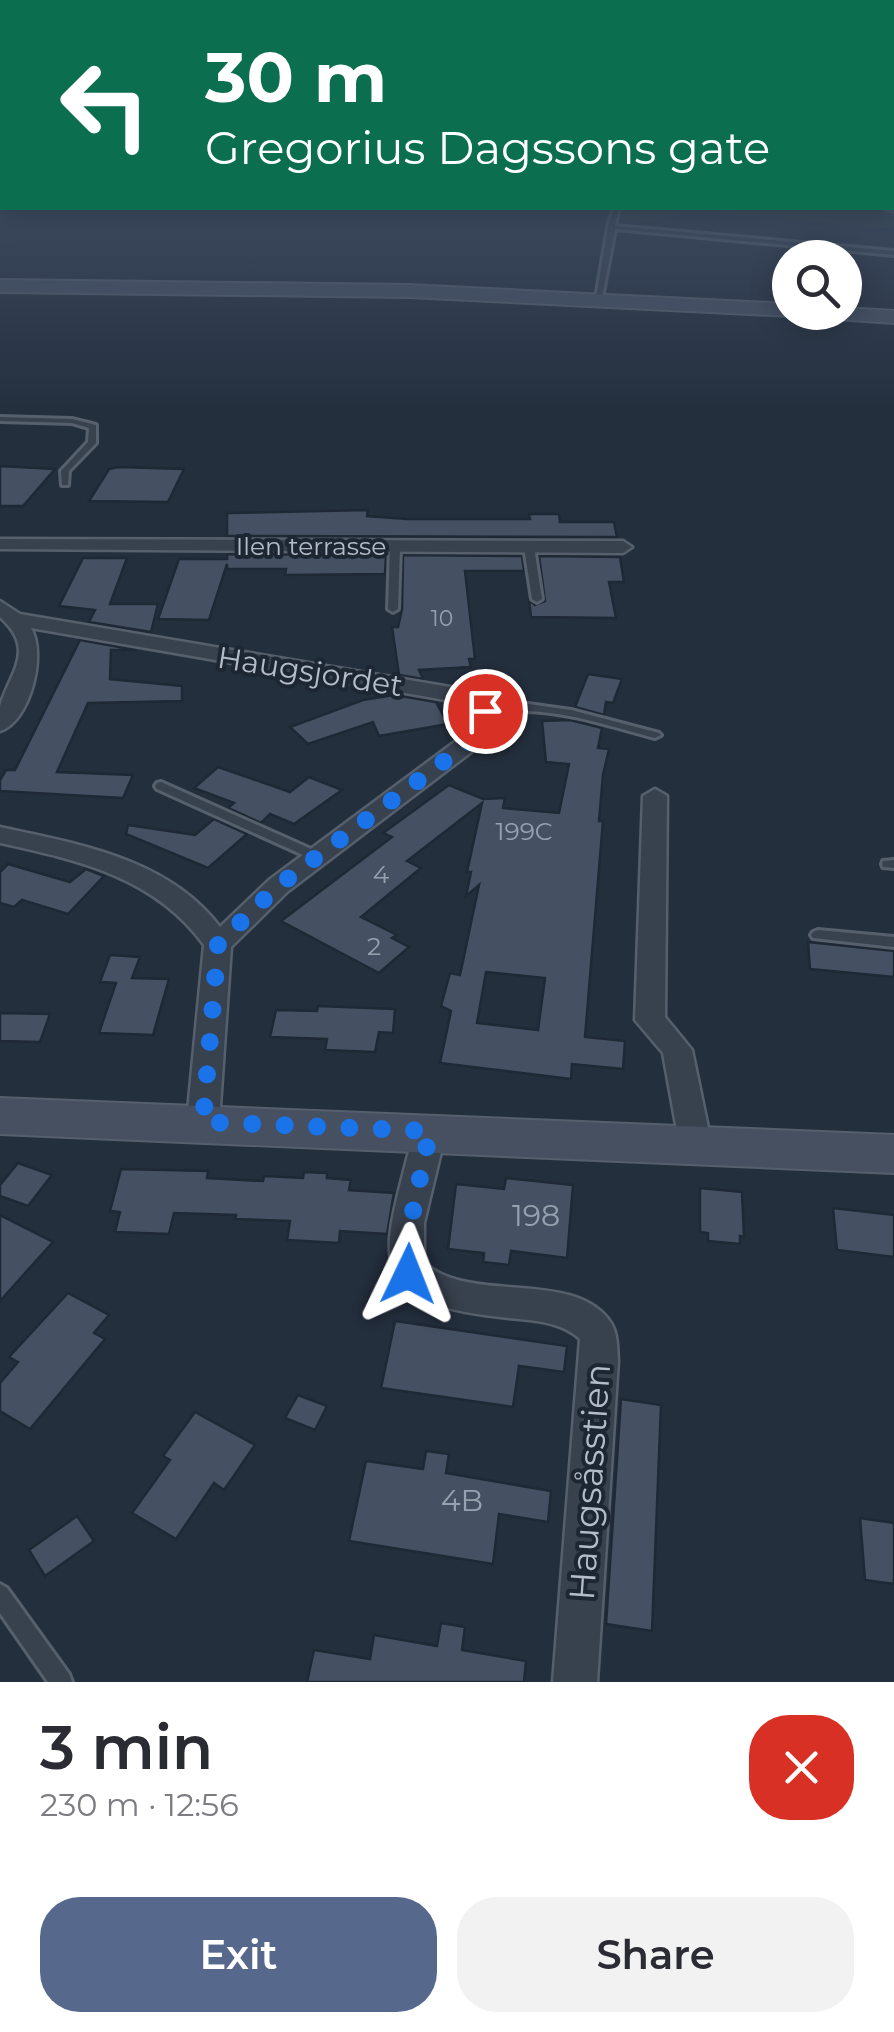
<!DOCTYPE html>
<meta charset="utf-8">
<style>
:root{--surface:#fff;--page:#f2f2f3;--text:#2b2b33;--muted:#7c7c81;--accent:#56698c}
body{margin:0;font-family:Montserrat,sans-serif;background:var(--page);color:var(--text);height:100vh;display:flex;flex-direction:column;font-size:38px;white-space:nowrap}
*{box-sizing:border-box;margin:0}
p{font-size:32px;color:var(--muted)}
.icon{flex:none;width:55px;height:55px;fill:none;stroke:currentColor;stroke-width:2;stroke-linecap:round;stroke-linejoin:round}
.map{position:relative;height:1682px;overflow:hidden}
.panel{display:flex;flex-direction:column;background:var(--surface);flex:1}
.panel>*{flex:none}
.top-card{position:absolute;left:0px;top:0px;width:895px;height:210px;box-shadow:0 5px 25px #0003;background:#0b6e4f;color:#fff;overflow:hidden}
.buttons{position:absolute;left:772px;top:240px;display:grid;gap:20px}
.buttons a{display:grid;place-items:center;width:90px;height:90px;border-radius:50%;background:var(--surface);box-shadow:0 5px 25px #0003;font-size:50px}
.pin{position:absolute;display:grid;place-items:center;width:85px;height:85px;color:#fff;margin:-42px;border:5px solid #fff;border-radius:50%;box-shadow:0 2px 10px #0007}
.me{position:absolute;width:110px;margin:-55px;rotate:2deg;stroke-linejoin:round;filter:drop-shadow(0 0 8px #0008)}
.turn{display:flex;align-items:center;gap:35px;height:210px;padding:0 40px;font-size:45px}
.turn .icon{width:130px;height:130px;stroke-width:2.5}
.turn b{display:block;font-size:70px;line-height:85px}
.round{display:grid;place-items:center;flex:none;width:105px;height:105px;border-radius:40px;background:var(--page)}
.head{display:flex;align-items:center;justify-content:space-between;height:170px;padding:0 40px}
h1{font-size:60px;font-weight:600;line-height:75px}
.primary-button{display:flex;gap:20px;margin-top:auto;padding:20px 40px}
.primary-button a{flex:1;height:115px;border-radius:40px;background:var(--accent);color:#fff;font-size:40px;font-weight:600;line-height:115px;text-align:center}
.primary-button a+a{background:var(--page);color:var(--text)}
.map>svg:first-child{display:block}
</style>
<div class="map">
<svg width="894" height="1682" viewBox="0 0 894 1682">
<rect width="100%" height="100%" fill="#242f3e"/>
<path fill="#263c3f" d="M621 208H820C846 216 867 204 894 211V229L692 210 651 222 618 220Z"/>
<g fill="#455162" stroke="#1f2835" stroke-width="2.5" fill-rule="evenodd">
<path d="M0 466 55 469 23 506H0Z"/>
<path d="M119 467 184 469 168 502 89 501 109 469Z"/>
<path d="M368 510 367 516 407 519H530L529 514H559L560 522H614L617 537 227 536V513Z"/>
<path d="M227 554 386 555 385 574 285 575 286 569H227V564L209 620 158 619 179 559H227Z"/>
<path d="M403 555 522 556 524 571H465L475 659H469L471 667 419 670 423 679 399 675 392 627H398L402 609Z"/>
<path d="M539 556 620 557 624 582H609L616 618 531 617 529 600 535 605 545 601Z"/>
<path d="M83 558H127L110 604H158L151 632 89 622 95 610 59 606Z"/>
<path d="M80 640 136 650H111L110 679 182 686V701L88 703 57 772 133 775 123 798 0 791V780L6 770H15Z"/>
<path d="M588 674 622 679 613 703 606 702 604 715 575 707Z"/>
<path d="M394 695 436 702 448 724 379 736 373 722 308 744 290 727 363 700Z"/>
<path d="M570 720 602 728 598 748 609 749 603 775 599 821H603L585 1037 625 1041 623 1069 572 1064 571 1079 440 1063 451 1011 441 1006 450 973 460 975 479 885 466 896 471 872H467L482 803 407 861 421 868 361 917 397 935 392 938 409 947 379 973 281 921 392 837 383 833 449 785 483 799 505 798 503 808 559 813 569 764 546 762 542 721ZM486 972 545 978 538 1030 477 1023Z"/>
<path d="M218 767 290 792 309 777 342 790 294 824 270 814 261 823 228 808 234 803 194 788Z"/>
<path d="M214 819 247 834 208 868 126 834 128 825 195 835Z"/>
<path d="M8 864 70 882 86 869 104 876 68 914 22 900 14 907 0 903V872Z"/>
<path d="M808 942 894 951V977L810 969Z"/>
<path d="M110 955 140 957 132 978 169 979 153 1035 99 1033 116 983 100 982Z"/>
<path d="M318 1006 395 1009 393 1033 379 1032 375 1052 325 1050 327 1039 270 1037 276 1010 317 1011Z"/>
<path d="M0 1013 50 1014 40 1042 0 1041Z"/>
<path d="M18 1163 52 1175 28 1206 0 1196V1185Z"/>
<path d="M121 1169 208 1171 207 1178 263 1181 264 1176 303 1178 304 1172 327 1173V1178L351 1180 349 1190 394 1193 387 1234 340 1231 339 1243 287 1240 290 1221 235 1219 236 1215 174 1213 169 1234 115 1232 120 1212 110 1211Z"/>
<path d="M506 1178 573 1185 567 1258 511 1251 509 1265 483 1262 484 1253 448 1249 456 1184 504 1189Z"/>
<path d="M700 1188 742 1192 744 1237 740 1236V1244L708 1241V1233L700 1232Z"/>
<path d="M833 1208 894 1215V1257L837 1250Z"/>
<path d="M0 1215 53 1242 0 1301Z"/>
<path d="M68 1293 109 1315 94 1333 105 1339 30 1429 0 1411V1383L18 1362 9 1357Z"/>
<path d="M395 1321 567 1346 564 1372 519 1366 513 1407 381 1388Z"/>
<path d="M298 1395 327 1406 315 1430 285 1418Z"/>
<path d="M621 1399 661 1405 652 1631 606 1624Z"/>
<path d="M195 1412 255 1445 224 1490 214 1483 176 1539 132 1513 170 1460 163 1456Z"/>
<path d="M426 1451 449 1454 446 1473 551 1491 548 1522 499 1514 493 1564 349 1541 366 1461 423 1469Z"/>
<path d="M77 1516 94 1541 45 1576 29 1550Z"/>
<path d="M860 1518 894 1523V1584L865 1580Z"/>
<path d="M441 1623 465 1627 462 1650 526 1661 524 1682H307L314 1650 370 1659 374 1635 437 1646Z"/>
</g>
<g fill="none" stroke-linecap="round" stroke-linejoin="round">
<g stroke="#565f6c" stroke-width="6">
<g id="lane">
<path d="M894 207V211L885 208H886Z"/>
<path d="M614 208H619L615 226 894 251V255L615 229 602 298 599 300 596 298 608 227Z"/>
<path d="M0 417 72 419 96 425V443L69 471 68 485H62L61 471 88 442 89 428 72 423 0 421Z"/>
<path d="M395 543 400 546 398 609 393 612 388 609 390 546Z"/>
<path d="M529 544 534 547 542 599 537 602 532 599 524 547Z"/>
<path d="M528 704 571 710 659 733 661 735 655 738C612 727 570 712 525 711 511 711 491 717 479 711 493 703 512 705 528 704Z"/>
<path d="M161 782 322 854 324 857 322 860H314L157 789 155 786 157 783Z"/>
<path d="M894 860V868L883 867 882 864 883 861Z"/>
<path d="M818 930 894 937V947L813 938 811 935 813 932Z"/>
<path d="M0 1584 7 1588 69 1674 72 1682H48L0 1613Z"/>
</g>
</g>
<g stroke="#565f6c" stroke-width="5">
<g id="street">
<path d="M0 539 623 541 632 547 623 553 0 549Z"/>
<path d="M0 601 20 614 456 688 483 697 496 711 487 740 287 892 231 947 219 1121 214 1130 203 1133 192 1130 187 1121 204 945C155 877 78 860 0 843V827C79 844 169 859 220 927L269 880 468 732 474 712 451 701 31 628C47 654 30 722 0 731 0 723 0 713 0 706 10 672 37 650 0 617Z"/>
<path d="M655 789 667 796 665 1017 692 1050 712 1147 707 1156 696 1160 685 1156 680 1147 663 1053 635 1020 643 796Z"/>
<path d="M430 1119 441 1122 446 1131 424 1223V1263C472 1305 575 1268 611 1323 618 1334 617 1349 618 1361L597 1682H553L580 1339C560 1321 535 1321 509 1318 352 1303 385 1252 414 1131L419 1122Z"/>
</g>
</g>
<g stroke="#565f6c" stroke-width="4">
<g id="secondary">
<path d="M0 280 409 285 790 304V312H798L790 316 409 297 0 292Z"/>
<path d="M845 308 894 311V323L821 318 812 312H845Z"/>
<path d="M0 1098 894 1135V1173L0 1134Z"/>
</g>
</g>
<use href="#lane" fill="#38414e" fill-rule="evenodd"/>
<use href="#street" fill="#38414e" fill-rule="evenodd"/>
<use href="#secondary" fill="#465061" fill-rule="evenodd"/>
</g>
<linearGradient id="sky" x2="0" y2="1"><stop stop-color="#141a22"/><stop offset="0.43" stop-color="#3f4d63"/><stop offset="1" stop-color="#3f4d63" stop-opacity="0"/></linearGradient>
<rect width="894" height="410" fill="url(#sky)"/>
<g fill="none" stroke-linecap="round" stroke-linejoin="round">
<path stroke="#1a73e8" stroke-width="18" stroke-dasharray="0 32.4" d="M408 1274 404 1254 430 1131 203 1122 218 944 278 886 479 735 485 711"/>
</g>
<g text-anchor="middle" stroke-width="8" stroke-linejoin="round" paint-order="stroke">
<g font-size="22" fill="#98a1af">
<text x="442" y="626">10</text>
</g>
<g font-size="25" fill="#b4bcc9" stroke="#1d2633">
<text x="311" y="555">Ilen terrasse</text>
</g>
<g font-size="25" fill="#98a1af">
<text x="524" y="840">199C</text>
<text x="381" y="883">4</text>
<text x="374" y="955">2</text>
</g>
<g font-size="30" fill="#b4bcc9" stroke="#1d2633">
<text transform="translate(310 672) rotate(9)" y="10">Haugsjordet</text>
</g>
<g font-size="30" fill="#98a1af">
<text x="536" y="1226">198</text>
<text x="462" y="1511">4B</text>
</g>
<g font-size="35" fill="#b4bcc9" stroke="#1d2633">
<text transform="translate(590 1482) rotate(-86)" y="12">Haugsåsstien</text>
</g>
</g>
</svg>
<div class="buttons">
<a><svg class="icon" aria-label="search" viewBox="0 0 24 24"><circle cx="10" cy="10" r="6"/><path d="M15 15l6 6"/></svg></a>
</div>
<div class="pin" style="left:485px;top:711px;background:#d93025"><svg class="icon" aria-label="arrive" viewBox="0 0 24 24"><path d="M6 21V4h12l-3 4 3 4H6"/></svg></div>
<svg class="me" style="left:408px;top:1274px" viewBox="-20 -20 40 40"><path d="M0-17L14 15 0 8-14 15z" fill="#1a73e8" stroke="#fff" stroke-width="4"/></svg>
<div class="top-card">
<div class="turn"><svg class="icon" aria-label="left" viewBox="0 0 24 24"><path d="M17 20v-9H6M10 6l-5 5 5 5"/></svg><div><b>30 m</b>Gregorius Dagssons gate</div></div>
</div>
</div>
<section class="panel">
<div class="head"><div><h1>3 min</h1><p>230 m · 12:56</p></div><a class="round" style="background:#d93025;color:#fff"><svg class="icon" aria-label="close" viewBox="0 0 24 24"><path d="M6 6l12 12M18 6L6 18"/></svg></a></div>
<div class="primary-button"><a>Exit</a><a>Share</a></div>
</section>
